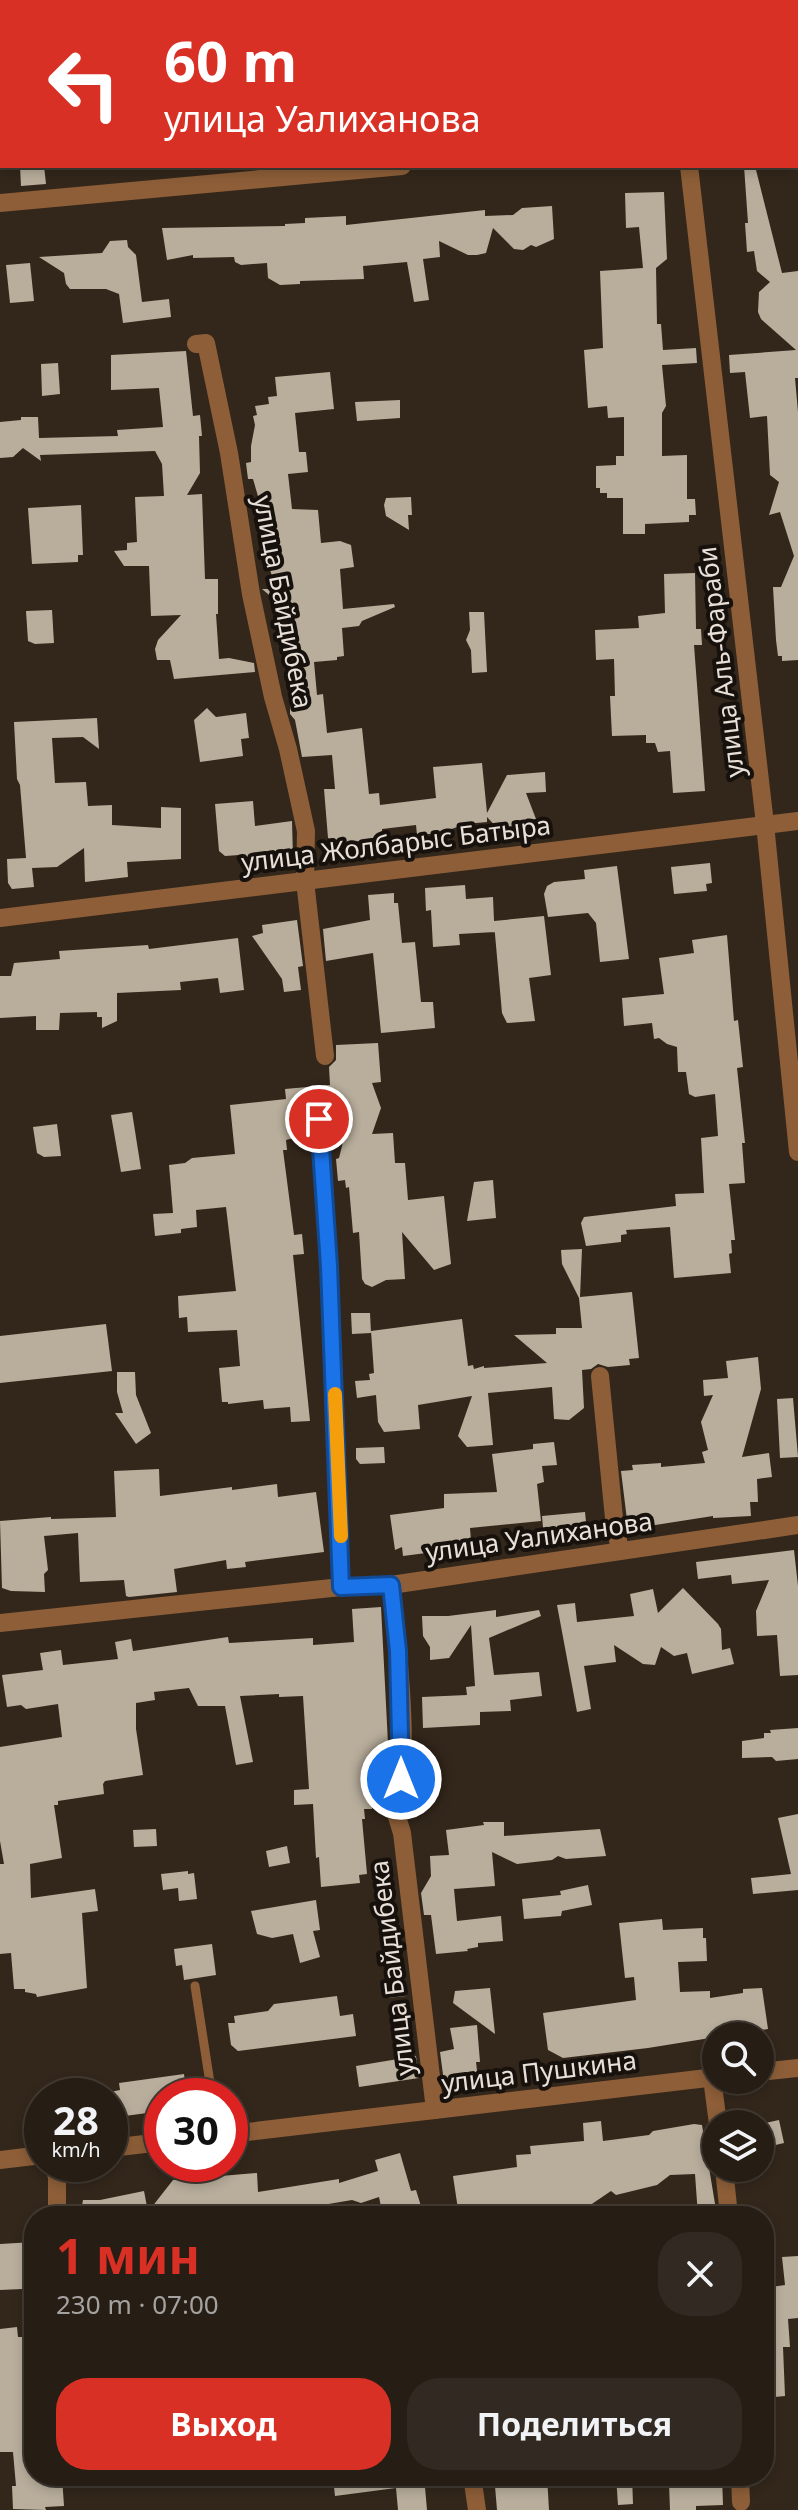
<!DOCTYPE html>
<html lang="ru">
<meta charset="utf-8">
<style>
:root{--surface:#261d14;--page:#322a22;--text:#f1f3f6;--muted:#a4a2a0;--line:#423b34;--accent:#d93025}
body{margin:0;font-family:"Noto Sans",sans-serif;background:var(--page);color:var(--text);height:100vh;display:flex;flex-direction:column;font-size:30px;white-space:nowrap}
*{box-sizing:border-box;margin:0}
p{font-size:26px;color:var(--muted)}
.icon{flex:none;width:44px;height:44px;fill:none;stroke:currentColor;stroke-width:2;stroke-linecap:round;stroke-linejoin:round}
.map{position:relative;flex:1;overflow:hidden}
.details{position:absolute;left:24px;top:2206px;width:750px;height:280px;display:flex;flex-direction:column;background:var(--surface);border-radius:32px;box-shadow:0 4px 12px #0003,0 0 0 2px var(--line)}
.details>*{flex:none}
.banner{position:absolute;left:0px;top:0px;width:798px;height:168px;box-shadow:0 4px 12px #0003,0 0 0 2px var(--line);background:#d93025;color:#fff;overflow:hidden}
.buttons{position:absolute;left:702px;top:2022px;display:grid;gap:16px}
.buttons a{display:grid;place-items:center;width:72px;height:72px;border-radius:50%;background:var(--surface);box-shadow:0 4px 12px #0003,0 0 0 2px var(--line);font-size:40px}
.speed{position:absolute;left:24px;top:2078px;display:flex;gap:16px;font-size:40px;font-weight:700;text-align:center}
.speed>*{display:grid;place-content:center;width:104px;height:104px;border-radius:50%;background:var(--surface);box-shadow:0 4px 12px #0003,0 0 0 2px var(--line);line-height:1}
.speed small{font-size:20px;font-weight:400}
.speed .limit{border:12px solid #d22;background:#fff;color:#111}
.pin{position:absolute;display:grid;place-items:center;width:68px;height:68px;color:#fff;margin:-34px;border:4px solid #fff;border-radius:50%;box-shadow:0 2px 8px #0007}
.me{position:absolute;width:88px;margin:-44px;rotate:0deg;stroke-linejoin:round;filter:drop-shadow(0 0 6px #0008)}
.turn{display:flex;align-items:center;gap:28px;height:168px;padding:0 32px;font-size:36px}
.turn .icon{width:104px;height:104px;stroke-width:2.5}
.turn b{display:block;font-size:56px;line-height:68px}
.round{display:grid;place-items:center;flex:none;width:84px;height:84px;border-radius:32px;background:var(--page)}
.overview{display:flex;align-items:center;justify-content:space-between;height:136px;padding:0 32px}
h1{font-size:48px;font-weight:700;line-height:60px;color:var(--accent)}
.button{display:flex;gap:16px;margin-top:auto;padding:16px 32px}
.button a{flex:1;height:92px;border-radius:32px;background:var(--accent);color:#fff;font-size:32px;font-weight:700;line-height:92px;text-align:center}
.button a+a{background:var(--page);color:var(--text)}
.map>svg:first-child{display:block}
</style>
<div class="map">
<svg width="798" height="2510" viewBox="0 0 798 2510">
<rect width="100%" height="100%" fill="#33271b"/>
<g fill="#b9ae9c">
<path d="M20 166H44L46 184 21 186Z"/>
<path d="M744 166H755L782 273 798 271V378H795L798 412V660L782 661V656H778L776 640 773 587H781L794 556 780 512 769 515 779 482 770 475 767 416 750 418 745 372 730 373 729 355 796 350 761 319 758 312 759 292 770 282 757 271 754 251 747 252 745 223H748Z"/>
<path d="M664 192 667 259 656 268 657 324H661L663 350 696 348 697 363 662 365 666 406 662 413V456L687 455V499H695L696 515H689V522L645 524V534H623V498H607V493H600V488H596V466L616 465V456H624V417L608 418 607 406 588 408 584 350 603 348 600 271 643 268 639 227 626 228 625 193Z"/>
<path d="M552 206 554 239 536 247 531 245 523 250 514 249 493 228 486 253 477 255H468L439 241 440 257 423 259 429 300 414 302 407 262 363 266 364 279 300 281V284L280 285 268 278 267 263 241 265 235 262 234 257 193 258V255L167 260 162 228 285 226V224L305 223V218L346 216V225L485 210V216L513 215 522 208Z"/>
<path d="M127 240 128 247 136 255 142 302 169 299 171 317 123 323 119 294 106 289H70L66 284 64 273 39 257 102 253 110 241Z"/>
<path d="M30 263 34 301 10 303 6 265Z"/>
<path d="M186 351 193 416 200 415 202 436H199L200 473 187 495 202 494 205 579H218V614H216L219 659 229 658 254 663 255 672 174 679 170 660H157L155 649 158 640 181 615 151 616 149 566H124L114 551 127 550V543L137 542 135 497 164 496 162 464 155 451 40 455 41 461 23 448 13 457 0 458V422L21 420V417H38L39 438 118 436 117 430 163 427 159 388 111 390V355Z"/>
<path d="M58 363 60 394 42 396 41 364Z"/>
<path d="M330 372 334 409 295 413 299 452H306L308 472 288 474 292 509 318 510 321 543 340 541 351 545 354 567 340 569 343 609 394 604 395 607 362 621 359 626 342 628 344 656 337 657V660L314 662 317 695 323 694 327 733 362 728 369 794 379 793 380 805 436 798 433 767 482 763 487 813 507 775 545 772 546 792 526 793 536 819 526 820 509 830H499L487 817V822L465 824 441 833 417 835 416 825 382 829 383 852 361 853 360 841 336 843 328 838 324 789H335L332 755 302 757 295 720 290 714V703L299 694 289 686 286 653 279 643V635L283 633 281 605 262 589H276L267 560 269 546 271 544 269 516 264 517 253 479H248L246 463 251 462V446L255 425 253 416 257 415 255 406 269 404 268 397 277 396 275 377Z"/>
<path d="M400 400V418L357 421 355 402Z"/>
<path d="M411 497 412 515H408L409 530 386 516 384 505 386 498Z"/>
<path d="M81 505 83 555H78V562L32 564 28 508Z"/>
<path d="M695 573 696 629H701L702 645H694L705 791 673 793 670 751 658 752 655 743H646V735L612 736 610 696H615L614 659 596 660 595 630 639 628 638 616 665 613 664 574Z"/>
<path d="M52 610 54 643 35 644 28 641 26 611Z"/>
<path d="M469 612H484L487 672 472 673 471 650 466 640 470 630Z"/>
<path d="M207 708 216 717 246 713 249 738 241 739 243 756 200 762 194 720Z"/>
<path d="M97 718 99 749 83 737 52 738 55 783 86 782 88 806 112 805V825L161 828V807L181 808V859L127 862 128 877 85 882 84 848 57 867 32 868 34 887 12 889 8 883 7 859 26 858 20 785 17 779 14 722Z"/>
<path d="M253 801 255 826 292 821 293 857 239 861V855L225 856 219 851 215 804Z"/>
<path d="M710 863 712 883 706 884 707 891 674 894 671 867Z"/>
<path d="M617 866 629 959 600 962 596 923 588 913 548 917 544 894 547 886 554 882 585 879 584 870Z"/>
<path d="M465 885 466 899 493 897 494 921 544 916 551 975 529 978 535 1021 507 1023 502 1013 494 923 495 932 459 934 460 945 433 947 431 910 426 911 425 888Z"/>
<path d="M394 893V903H398L402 943 415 942 421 1002H433L435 1028 381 1033 373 953 326 961 323 929 370 920 368 895Z"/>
<path d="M297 920 303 966 298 967 301 990 284 992 282 979 252 936 263 933 262 925Z"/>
<path d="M727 935 734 1021 738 1020 743 1067 737 1068 745 1143H742L745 1183 729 1184 735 1240H731L732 1253 729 1254 731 1273 674 1278 670 1227 626 1230 627 1234 621 1235V1242L586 1246 581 1223 584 1217 676 1206 675 1194 704 1193 701 1138 718 1136 715 1094 695 1097 689 1094 686 1072H678L677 1047 667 1044 659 1038 654 1039 652 1023 624 1026 622 998 664 994 659 958 694 953 692 940Z"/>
<path d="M238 938 244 990 220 993 218 978 180 982 181 990 117 993V1021L102 1028V1017H97V1012L60 1013 59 1030H36V1016L0 1018V976H11L14 963 60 959 59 951 148 945 149 949Z"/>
<path d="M378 1043 381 1082 372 1083 381 1108 372 1134 393 1133 395 1163H405L408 1200 444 1196 451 1264 434 1270 402 1232 405 1279 386 1280 372 1287 365 1284 362 1279 359 1232 353 1233 349 1187 346 1188 345 1180 338 1181 336 1159 339 1158 344 1138 341 1121 325 1109 309 1102 308 1134 286 1140 287 1150H283L294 1235 302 1234 304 1254 293 1255 310 1421 291 1422 290 1407 264 1409 263 1400 228 1404V1402H222L219 1368 240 1366 237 1330 188 1332 187 1317 179 1318 178 1296 236 1291 226 1207 196 1210 197 1227 181 1229V1233L155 1236 153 1214 173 1213 169 1165 185 1163 192 1158 235 1154 230 1105 286 1099 285 1089 330 1085 329 1067 336 1060V1045Z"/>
<path d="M132 1112 141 1169 121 1172 111 1115Z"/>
<path d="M57 1124 61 1156 44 1157 37 1153 33 1127Z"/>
<path d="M493 1180 496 1218 467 1221 474 1182Z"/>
<path d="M582 1249 580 1297 632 1292 639 1358 629 1359 630 1365 608 1367 598 1364 591 1369 582 1370 584 1408 569 1420 554 1419 552 1387 488 1393 493 1445 467 1447 458 1436 472 1396 418 1405 420 1429 384 1432 378 1422 376 1395 357 1398 355 1381 370 1380 369 1374 374 1373 371 1331 462 1319 468 1366 473 1365 474 1369 484 1366V1368L547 1363 514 1335 556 1334V1328H582L579 1298 562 1264 561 1250Z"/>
<path d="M351 1313H370L371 1333 352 1334Z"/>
<path d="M106 1324 112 1371 0 1383V1336Z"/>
<path d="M758 1357 761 1389 742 1457 769 1453 772 1477 757 1479 758 1502H750L751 1516 713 1518V1516L636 1528 630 1525 627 1520 621 1471 633 1470 632 1465 661 1463V1467L705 1463 702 1452 708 1450 701 1422 713 1395 704 1396 703 1380 728 1378 726 1361Z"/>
<path d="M117 1372H135L136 1395 151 1433 136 1444 115 1413H123L117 1392Z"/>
<path d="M793 1398 798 1457 780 1458 777 1399Z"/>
<path d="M554 1442 557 1465 542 1466 544 1482 537 1484 541 1521 470 1528 472 1554 458 1559 434 1552 403 1556 402 1547 395 1550 390 1515 444 1508V1494L497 1492 492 1454 533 1449V1444Z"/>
<path d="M384 1447 385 1463 360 1464 356 1459V1448Z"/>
<path d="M159 1469 160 1496 232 1487V1490L277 1484 278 1497 316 1492 324 1552 245 1562 246 1567 227 1569 226 1560 174 1569 177 1592 129 1597 126 1596 124 1580 80 1582 78 1533 44 1536 48 1570 44 1574 45 1592 11 1591 2 1588 0 1521 51 1517V1519L116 1517 114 1471Z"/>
<path d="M585 1512 588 1541 550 1545 544 1540 542 1516Z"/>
<path d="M794 1550 798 1586V1675L780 1676 777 1635 757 1636 756 1611 769 1580 732 1584 731 1575 698 1579 696 1562Z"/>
<path d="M683 1588 718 1624 721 1629 722 1650 730 1648 734 1664 692 1674 687 1653 674 1656 661 1647 655 1665 643 1664 614 1645 616 1662 584 1666 591 1709 577 1712 557 1605 575 1603 577 1622 634 1616 630 1594 653 1589 658 1613Z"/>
<path d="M381 1607 389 1763 384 1764 385 1771 370 1772 372 1809H364L365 1819H362L367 1874 359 1875 360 1883 321 1887 319 1857 316 1858 313 1804 294 1805V1790L309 1789 303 1696 279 1697V1694L240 1696 253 1762 236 1765 225 1706H198L189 1688 154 1692 155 1700 136 1703V1729L143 1775 105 1781 103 1784 104 1794 58 1801V1805H54L62 1858 30 1864 31 1898 95 1889 98 1911 82 1913 87 1988 37 1997 36 1994 25 1992V1989H14L11 1953 0 1954V1864H4L0 1841V1747L62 1737 58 1704 26 1709 21 1705 7 1707 2 1675 43 1670 40 1653 61 1650 63 1665 118 1659 115 1642 131 1639 133 1651 228 1637 229 1643 313 1638V1645L354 1642 352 1609Z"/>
<path d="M496 1610V1617L539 1610 541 1616 489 1638 494 1675 539 1672 542 1696 510 1700 511 1711 480 1712V1725L423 1728 422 1697 467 1695 466 1687 475 1686 471 1625 449 1658 430 1660V1647L423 1636 422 1616H448Z"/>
<path d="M798 1728V1759L776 1761 772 1757 742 1758V1741L764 1738V1733H771L770 1730Z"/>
<path d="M798 1814V1890L753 1894 751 1878 791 1874 778 1818Z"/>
<path d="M483 1822H504V1836L600 1829 606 1856 566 1859 558 1856 552 1860 517 1864 492 1852 495 1886 454 1889 457 1921 501 1916 503 1941 478 1943V1947L467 1949 468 1951 436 1954 431 1915H424L421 1893 431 1876 430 1856 449 1855 446 1830 484 1825Z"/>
<path d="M156 1829 157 1846 134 1847 133 1830Z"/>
<path d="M287 1846 290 1863 269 1867 266 1851Z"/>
<path d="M188 1871V1874L194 1873 197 1899 179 1901 178 1888 163 1890 161 1874Z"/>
<path d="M588 1885 592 1905 562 1911 561 1916 524 1919 522 1899 561 1895 560 1891Z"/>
<path d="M316 1900 320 1930 313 1931 320 1957 300 1963 293 1934 272 1938 257 1934 251 1911Z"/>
<path d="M662 1919 663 1930 703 1928V1938H706L707 1961 678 1962 680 1992 710 1991V1998L743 1993V1989L762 1988 768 2029 742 2033 741 2029 712 2031 710 2038 648 2048 563 2058 548 2050 543 2013 636 2000 634 1977 625 1978 619 1923Z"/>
<path d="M212 1944 216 1975 184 1980 182 1965 176 1966 174 1949Z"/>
<path d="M404 1979 406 1996 388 1998 385 1982Z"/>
<path d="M490 1988 495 2034 453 2003 455 1991Z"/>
<path d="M337 1996 340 2016 353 2014 356 2036 238 2051 231 2045 228 2023H235L234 2016 268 2011 274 2004Z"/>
<path d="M477 2025 480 2062H476L478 2079 444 2082 440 2052 454 2049 450 2028Z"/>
<path d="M416 2056 419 2078 359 2087 356 2066Z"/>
<path d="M184 2074 187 2096H162V2111L110 2118V2092L120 2090 119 2083Z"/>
<path d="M779 2120 784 2143 767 2147 761 2124Z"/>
<path d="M601 2121 603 2141 649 2135 653 2131 694 2124 702 2125 717 2216H698L695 2174 670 2175 657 2185 616 2195 611 2191 583 2210 584 2216H459L453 2176 517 2167 516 2155 531 2154 530 2146 584 2141 583 2123Z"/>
<path d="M400 2153 411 2191 416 2190 424 2216H383L379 2197 361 2203 352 2200 311 2207 304 2216H279L260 2208V2216H199L200 2210 153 2216H80L83 2200H100L144 2191 148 2212 173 2180 257 2173 258 2192 339 2179V2183L378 2171 375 2160Z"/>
<path d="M34 2242V2285H22V2289L0 2290V2244Z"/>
<path d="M798 2256V2318L788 2319 790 2347H783L785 2396 764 2398V2288L785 2285 782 2257Z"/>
<path d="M17 2327 18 2337H34V2476H62L64 2506 45 2507 46 2510 13 2509 12 2486H16L13 2452H0V2329Z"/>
<path d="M348 2476H424L427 2510H398L396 2488 335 2496 333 2478Z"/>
<path d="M499 2476H547L549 2510H497L495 2486Z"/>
<path d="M616 2476H632L633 2504 618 2505Z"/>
<path d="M681 2476H722L723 2505 696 2506V2510H670L669 2483H681Z"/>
</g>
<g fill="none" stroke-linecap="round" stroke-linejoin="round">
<path stroke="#8d5e38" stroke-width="9" d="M195 1986 212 2096"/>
<g stroke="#8d5e38" stroke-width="18">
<path d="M194 0V2"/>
<path d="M671 0V2"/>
<path d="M796 128H798"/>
<path d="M689 166 765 824 798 1152"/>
<path d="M0 203 402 166"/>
<path d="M196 344 206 343 229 453 251 594 273 697 288 749 306 831 305 881 325 1056"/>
<path d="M0 918 798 821"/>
<path d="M319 1119 329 1266 341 1587"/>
<path d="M600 1376 614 1518 620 1551"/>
<path d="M391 1585C396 1635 413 1765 394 1807L402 1833 435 2110"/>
<path d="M0 1623 341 1587 391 1585 798 1525"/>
<path d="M760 2072 798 2068"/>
<path d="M712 2078 718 2124"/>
<path d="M230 2134 716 2077"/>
<path d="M110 2148 162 2142"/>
<path d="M0 2160 42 2155"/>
<path d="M53 2164 57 2177V2216"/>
<path d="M724 2168 729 2216"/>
<path d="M472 2476 477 2510"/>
<path d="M740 2476 741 2502"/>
</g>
</g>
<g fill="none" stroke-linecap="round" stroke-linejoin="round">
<g stroke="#114b97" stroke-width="20">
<path id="route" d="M319 1119 329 1266 341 1587 391 1585 398 1651 401 1779"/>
</g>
<use href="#route" stroke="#1a73e8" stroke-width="14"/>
<path stroke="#f59e0b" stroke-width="14" d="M335 1394 341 1536"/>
</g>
<g text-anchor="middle" stroke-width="8" stroke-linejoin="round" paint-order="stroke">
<g font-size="26" fill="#e8e0d8" stroke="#16110c">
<text transform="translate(283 602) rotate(79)" y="9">улица Байдибека</text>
<text transform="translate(721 662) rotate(-97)" y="9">улица Аль-Фараби</text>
<text transform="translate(396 844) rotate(-7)" y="9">улица Жолбарыс Батыра</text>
<text transform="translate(539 1537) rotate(-8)" y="9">улица Уалиханова</text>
<text transform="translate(392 1968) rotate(-97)" y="9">улица Байдибека</text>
<text transform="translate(539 2072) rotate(-7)" y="9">улица Пушкина</text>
</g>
</g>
</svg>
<div class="buttons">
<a><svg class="icon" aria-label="search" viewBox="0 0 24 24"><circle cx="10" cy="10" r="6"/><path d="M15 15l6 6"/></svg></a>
<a><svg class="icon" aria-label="layers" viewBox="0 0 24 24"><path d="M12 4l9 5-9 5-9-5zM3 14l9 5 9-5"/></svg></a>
</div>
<div class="speed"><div>28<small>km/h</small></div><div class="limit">30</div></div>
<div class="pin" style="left:319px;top:1119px;background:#d93025"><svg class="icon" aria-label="arrive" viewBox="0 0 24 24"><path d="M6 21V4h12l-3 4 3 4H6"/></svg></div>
<svg class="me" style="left:401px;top:1779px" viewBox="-20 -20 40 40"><circle r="17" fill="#1a73e8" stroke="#fff" stroke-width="3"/><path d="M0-11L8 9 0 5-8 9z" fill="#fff"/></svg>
<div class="banner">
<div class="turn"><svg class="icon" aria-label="left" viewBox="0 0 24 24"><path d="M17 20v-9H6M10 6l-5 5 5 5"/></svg><div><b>60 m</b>улица Уалиханова</div></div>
</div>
<section class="details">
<div class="overview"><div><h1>1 мин</h1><p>230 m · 07:00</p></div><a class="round"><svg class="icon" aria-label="close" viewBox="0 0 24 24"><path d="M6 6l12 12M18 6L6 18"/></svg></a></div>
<div class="button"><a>Выход</a><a>Поделиться</a></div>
</section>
</div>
